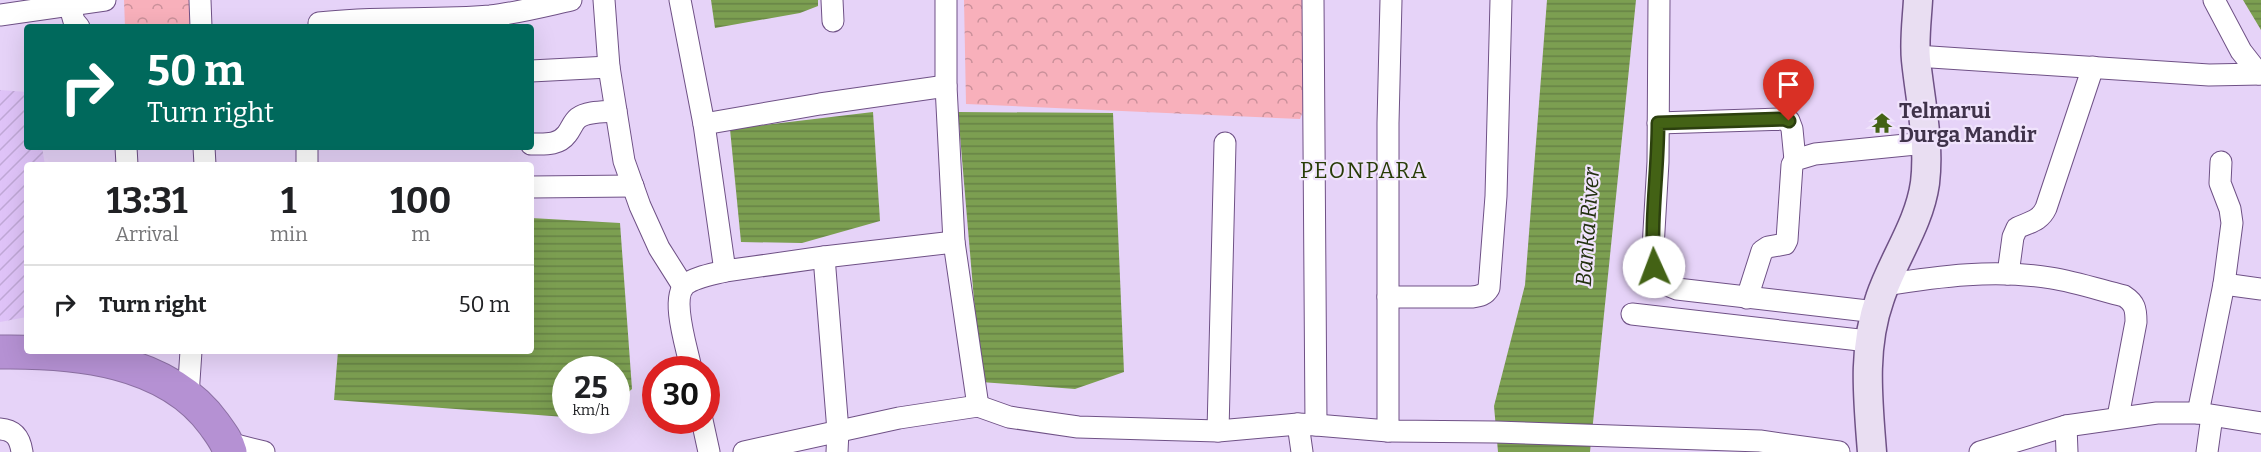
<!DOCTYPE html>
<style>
:root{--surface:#fff;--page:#f6f6f6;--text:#202124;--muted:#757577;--line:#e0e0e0}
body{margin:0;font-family:Bitter,serif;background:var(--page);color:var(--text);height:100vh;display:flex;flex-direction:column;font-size:22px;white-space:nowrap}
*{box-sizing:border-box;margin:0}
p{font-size:20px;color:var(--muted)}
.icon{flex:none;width:33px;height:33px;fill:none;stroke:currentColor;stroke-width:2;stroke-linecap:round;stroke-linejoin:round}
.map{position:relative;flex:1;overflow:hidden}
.sheet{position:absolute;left:24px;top:162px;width:510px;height:192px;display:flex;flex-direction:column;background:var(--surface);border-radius:6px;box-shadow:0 6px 24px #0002}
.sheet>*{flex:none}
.guide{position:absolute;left:24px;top:24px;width:510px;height:126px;border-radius:6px;box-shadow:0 6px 24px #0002;background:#00695c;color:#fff;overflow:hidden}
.speed{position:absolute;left:552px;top:356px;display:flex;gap:12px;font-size:30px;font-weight:700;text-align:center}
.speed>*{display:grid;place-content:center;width:78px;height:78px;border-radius:50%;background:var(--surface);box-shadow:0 6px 24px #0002;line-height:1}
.speed small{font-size:15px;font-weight:400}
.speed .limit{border:9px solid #d22;background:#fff;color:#111}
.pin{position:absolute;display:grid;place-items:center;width:51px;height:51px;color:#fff;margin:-62px -26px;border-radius:50% 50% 50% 0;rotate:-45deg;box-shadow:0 0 6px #0007}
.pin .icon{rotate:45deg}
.me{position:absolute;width:66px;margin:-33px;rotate:358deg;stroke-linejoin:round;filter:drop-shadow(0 0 4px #0008)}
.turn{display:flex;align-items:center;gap:21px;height:126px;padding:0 24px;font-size:27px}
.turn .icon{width:78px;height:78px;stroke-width:2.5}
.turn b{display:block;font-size:42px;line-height:51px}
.eta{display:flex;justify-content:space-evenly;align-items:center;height:102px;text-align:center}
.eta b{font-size:36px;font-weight:700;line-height:42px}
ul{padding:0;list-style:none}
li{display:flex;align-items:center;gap:18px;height:78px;padding:0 24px;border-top:2px solid var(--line)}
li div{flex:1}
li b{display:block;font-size:22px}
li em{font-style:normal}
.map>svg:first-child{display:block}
</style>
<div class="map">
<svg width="2261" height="452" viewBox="0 0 2261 452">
<defs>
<pattern id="industrial-furrows" width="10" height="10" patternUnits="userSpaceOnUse" patternTransform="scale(1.5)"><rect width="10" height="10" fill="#dfc3f8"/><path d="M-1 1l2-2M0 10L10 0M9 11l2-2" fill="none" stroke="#c0a8d6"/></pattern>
<pattern id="park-crowns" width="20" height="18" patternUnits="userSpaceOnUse" patternTransform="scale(1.5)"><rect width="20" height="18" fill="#f8b0bb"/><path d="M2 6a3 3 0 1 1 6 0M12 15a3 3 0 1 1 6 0" fill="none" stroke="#ca909a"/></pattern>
<pattern id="water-rules" width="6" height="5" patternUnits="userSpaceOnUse" patternTransform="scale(1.5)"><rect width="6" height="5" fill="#7c9f51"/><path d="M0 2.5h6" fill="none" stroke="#678245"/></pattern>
</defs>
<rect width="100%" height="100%" fill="#e6d3f8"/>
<path fill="url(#industrial-furrows)" d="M0 90 27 92V147H42L45 165H27V317L0 322Z"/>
<g fill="url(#park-crowns)">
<path d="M124 0H200L201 27H125Z"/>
<path d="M964 0H1310L1312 87 1300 119 966 104Z"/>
</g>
<g fill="url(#water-rules)">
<path d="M711 0H818V6L800 13 715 28Z"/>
<path d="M1547 0H1636L1590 452H1498L1494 406 1525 285Z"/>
<path d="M2243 0H2261V30Z"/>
<path d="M873 112 880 221 802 243 741 242 730 129Z"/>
<path d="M958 112 1113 113 1124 372 1075 389 981 382Z"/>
<path d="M531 218 620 223 632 389 617 402 616 369H566L565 417 334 400 338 351H531Z"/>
</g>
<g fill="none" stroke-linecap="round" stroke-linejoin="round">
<g stroke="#6f5186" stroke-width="23">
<g id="street">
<path d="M68 0 74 21 79 27"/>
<path d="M200 0 201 27"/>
<path d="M604 0 609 67 624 161 640 206 659 248 683 286"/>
<path d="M680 0 704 124 725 271 824 257 954 242"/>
<path d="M832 0 833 21"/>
<path d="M946 0V86L954 242 978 406"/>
<path d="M1313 0 1316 425"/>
<path d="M1659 0 1658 162 1653 248 1654 267 1662 283 1677 289 1876 312"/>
<path d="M2214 0 2241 51 2259 74"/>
<path d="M0 15 105 0"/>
<path d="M319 23C376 16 433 21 490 16 517 13 544 6 571 0"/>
<path d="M1916 56 2209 75 2261 74"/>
<path d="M531 71 609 67"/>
<path d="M1658 123 1784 119 1789 121 1792 129 1795 160"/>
<path d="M704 124 820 104 946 86"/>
<path d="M531 144C544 144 558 146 567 134 571 129 573 122 578 118 587 111 605 112 616 111"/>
<path d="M126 147 127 165"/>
<path d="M204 147 205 165"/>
<path d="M307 165V147"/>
<path d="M531 187 633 186"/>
<path d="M824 257 838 431 837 452"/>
<path d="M2008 274 2013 237 2017 228C2030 222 2040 221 2046 208L2093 67"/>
<path d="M2224 284 2261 289"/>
<path d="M1885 285C1940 276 1995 269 2051 278 2076 282 2100 290 2124 296 2135 303 2136 309 2136 322L2118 417"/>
<path d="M1388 297H1472C1480 296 1485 295 1489 288L1496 196 1501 0"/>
<path d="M1747 298 1762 251 1768 247 1785 244 1787 240 1792 165 1795 160 1815 154 1926 143"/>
<path d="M1632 314 1868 341"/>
<path d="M691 369C688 351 670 299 685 285 694 277 714 274 725 271"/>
<path d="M188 396 191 351"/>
<path d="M2198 413 2224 284 2232 223 2230 209 2220 183 2221 162"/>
<path d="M702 420 709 452"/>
<path d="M1298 424 1302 452"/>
<path d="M2066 426 2067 452"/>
<path d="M0 429C15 430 20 438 22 452"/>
<path d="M1218 431 1225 143"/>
<path d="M1388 431V123L1391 0"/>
<path d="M228 443 264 452"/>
<path d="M744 452 899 418 978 406 1009 417 1078 427 1218 431 1298 424 1316 425 1388 431 1496 432 1760 441 1839 452"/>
<path d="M1980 452 2066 426 2157 413H2198L2261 423"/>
<path d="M2207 452 2212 416"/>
</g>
</g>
<g stroke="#6f5186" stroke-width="31">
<path id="secondary" d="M1872 452C1868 400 1862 348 1880 298 1893 259 1919 225 1925 183 1930 142 1920 100 1916 60 1914 40 1917 19 1918 0"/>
</g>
<g stroke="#8c70a3" stroke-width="35">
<path id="highway" d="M0 352C74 351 167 359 214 424 221 434 227 441 230 452"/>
</g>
<use href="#street" stroke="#fff" stroke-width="21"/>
<use href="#secondary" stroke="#e9def2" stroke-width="28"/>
<use href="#highway" stroke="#b591d3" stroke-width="33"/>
</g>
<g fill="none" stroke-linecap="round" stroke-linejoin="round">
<g stroke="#2c400e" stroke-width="15">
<path id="route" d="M1654 267C1650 220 1658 171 1658 123L1784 119 1789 121"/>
</g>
<use href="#route" stroke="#436215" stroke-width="10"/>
</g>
<defs>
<g id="temple-bare" transform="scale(1.62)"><path d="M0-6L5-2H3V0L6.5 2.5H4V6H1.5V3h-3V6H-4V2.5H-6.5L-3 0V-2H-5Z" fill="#436215" stroke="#f0e3fc" stroke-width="2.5" paint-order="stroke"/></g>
</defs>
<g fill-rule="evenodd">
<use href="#temple-bare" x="1882" y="123"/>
</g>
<g text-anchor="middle" stroke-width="4.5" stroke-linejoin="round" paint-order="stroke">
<g font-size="21" font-weight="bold" fill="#40334b" stroke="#f0e3fc" text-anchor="start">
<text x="1899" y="118">Telmarui<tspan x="1899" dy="24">Durga Mandir</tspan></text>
</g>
<g font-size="22" letter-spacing="1.5" fill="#283c07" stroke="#f0e3fc">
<text x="1364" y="178">PEONPARA</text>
</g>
<g font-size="22" font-style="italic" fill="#22300f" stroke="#f0e3fc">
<text transform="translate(1587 227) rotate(-86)" y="8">Banka River</text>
</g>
</g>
</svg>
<div class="speed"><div>25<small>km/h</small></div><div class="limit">30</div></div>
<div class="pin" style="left:1789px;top:121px;background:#d93025"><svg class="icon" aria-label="arrive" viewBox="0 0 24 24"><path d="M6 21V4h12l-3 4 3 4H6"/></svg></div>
<svg class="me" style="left:1654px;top:267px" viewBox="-20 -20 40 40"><circle r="19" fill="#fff"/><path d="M0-13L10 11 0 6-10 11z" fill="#436215"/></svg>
<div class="guide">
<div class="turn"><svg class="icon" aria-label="right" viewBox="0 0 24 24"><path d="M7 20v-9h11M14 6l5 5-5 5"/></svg><div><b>50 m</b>Turn right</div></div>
</div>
<section class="sheet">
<div class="eta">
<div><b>13:31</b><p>Arrival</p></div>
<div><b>1</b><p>min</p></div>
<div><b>100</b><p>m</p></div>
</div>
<ul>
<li><svg class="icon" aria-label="right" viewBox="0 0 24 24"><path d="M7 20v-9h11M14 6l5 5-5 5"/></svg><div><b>Turn right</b></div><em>50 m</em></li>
</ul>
</section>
</div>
